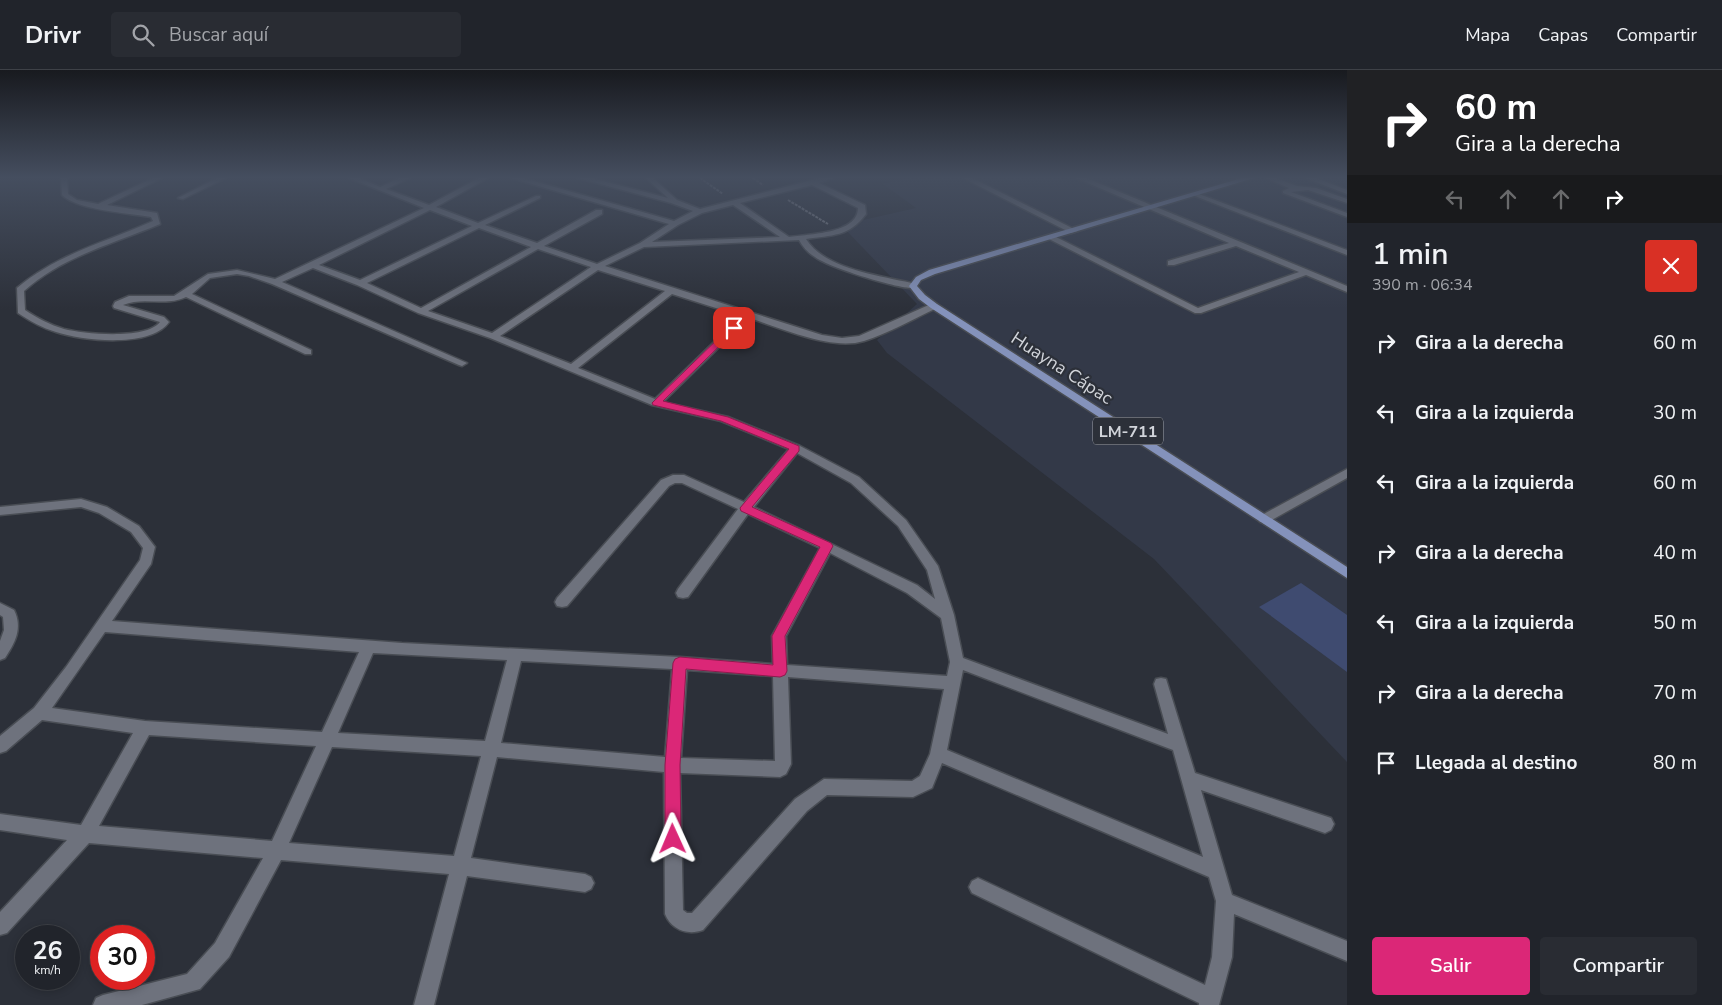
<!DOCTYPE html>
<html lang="es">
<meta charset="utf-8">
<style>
:root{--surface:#21242b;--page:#292c33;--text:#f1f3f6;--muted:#a2a4a9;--line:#3e4147;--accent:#db2777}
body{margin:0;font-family:"Nunito Sans",sans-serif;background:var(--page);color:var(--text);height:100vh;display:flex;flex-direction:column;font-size:19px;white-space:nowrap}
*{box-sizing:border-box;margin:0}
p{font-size:16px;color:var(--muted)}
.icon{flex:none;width:28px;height:28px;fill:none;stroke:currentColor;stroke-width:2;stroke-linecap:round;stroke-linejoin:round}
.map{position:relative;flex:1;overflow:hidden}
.drawer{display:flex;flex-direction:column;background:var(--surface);width:375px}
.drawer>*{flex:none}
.guide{background:#202124;color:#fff;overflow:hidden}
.speed{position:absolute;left:15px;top:855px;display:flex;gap:10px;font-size:25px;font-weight:700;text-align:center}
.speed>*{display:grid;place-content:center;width:65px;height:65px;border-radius:50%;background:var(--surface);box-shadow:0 2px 8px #0003,0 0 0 1px var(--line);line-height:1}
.speed small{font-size:12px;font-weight:400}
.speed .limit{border:8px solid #d22;background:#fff;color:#111}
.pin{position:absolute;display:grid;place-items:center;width:42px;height:42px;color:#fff;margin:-21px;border-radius:10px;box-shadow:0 2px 8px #0006}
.me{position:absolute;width:55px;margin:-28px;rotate:359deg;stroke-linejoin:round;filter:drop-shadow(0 0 4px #0008)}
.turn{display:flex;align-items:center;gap:18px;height:105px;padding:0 25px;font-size:22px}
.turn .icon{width:65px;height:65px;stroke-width:2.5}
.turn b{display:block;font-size:35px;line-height:42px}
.lanes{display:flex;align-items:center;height:48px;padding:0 25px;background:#0003;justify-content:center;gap:25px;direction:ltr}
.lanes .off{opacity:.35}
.round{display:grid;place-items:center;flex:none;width:52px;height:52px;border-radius:5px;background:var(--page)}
.head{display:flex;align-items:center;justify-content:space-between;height:85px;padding:0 25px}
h1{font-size:30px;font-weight:600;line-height:38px}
.button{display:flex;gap:10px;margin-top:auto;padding:10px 25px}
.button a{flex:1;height:58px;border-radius:5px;background:var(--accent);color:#fff;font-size:20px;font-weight:600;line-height:58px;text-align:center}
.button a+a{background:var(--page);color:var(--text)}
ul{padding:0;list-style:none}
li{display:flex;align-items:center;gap:15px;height:70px;padding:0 25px}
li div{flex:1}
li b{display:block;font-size:19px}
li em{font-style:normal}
header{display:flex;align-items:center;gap:30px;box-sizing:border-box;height:70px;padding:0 25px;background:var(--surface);border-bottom:1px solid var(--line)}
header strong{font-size:24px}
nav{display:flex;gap:28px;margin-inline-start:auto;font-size:18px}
.search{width:350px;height:45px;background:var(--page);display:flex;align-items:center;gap:12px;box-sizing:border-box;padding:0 18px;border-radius:5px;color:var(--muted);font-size:19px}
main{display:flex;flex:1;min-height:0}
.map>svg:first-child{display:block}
</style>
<header>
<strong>Drivr</strong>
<div class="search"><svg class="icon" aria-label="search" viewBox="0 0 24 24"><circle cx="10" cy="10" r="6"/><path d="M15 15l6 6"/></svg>Buscar aquí</div>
<nav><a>Mapa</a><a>Capas</a><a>Compartir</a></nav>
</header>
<main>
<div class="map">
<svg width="1347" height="935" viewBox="0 0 1347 935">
<rect width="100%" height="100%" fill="#2c3039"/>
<path fill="#333948" d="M905 108H1347V692L1154 489 887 283 877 270 917 234 841 155 916 138 883 114Z"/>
<path fill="#3f4b70" d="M1301 513 1347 545V602L1259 537Z"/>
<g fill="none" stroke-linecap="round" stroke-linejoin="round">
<g stroke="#494d54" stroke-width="3">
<g id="minor">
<path d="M61 108H67L68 124 77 130 98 134 153 108H162L107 135 157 143 160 154C113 174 63 186 24 221L25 240C37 248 50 255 64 259 84 264 146 270 160 252L114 238 113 236 115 232 129 226H174L208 204 237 200 275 209 424 138 349 108H359L380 117 400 108H410L386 119 429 135 479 108H488L436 137 478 153 536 126H540V128L485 155 537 173 596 140H602V144L544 176 597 194 640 173 669 154 511 108H523L674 151 693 141 671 133 578 108H591L668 128 646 108H653L677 130 700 139 820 108H833L819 113 865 135 866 144C849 167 832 165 806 169 825 200 883 206 916 214V218C900 220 828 197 815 187 808 183 803 177 799 170L644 177 605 196 822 265 842 268 859 266 931 234H937V238C913 249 889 263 864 271 831 281 781 258 749 248L663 332 728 347 800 376 859 407 906 450 938 496 954 545 963 588 1168 664 1154 614 1156 609 1161 608 1166 609 1195 703 1331 748 1334 754 1331 760 1325 763 1201 720 1232 825 1347 871V891L1234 844 1232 887 1219 935H1199V933L972 823 969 817 972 811 978 808 1205 915 1212 887 1216 831 1209 807 942 693 932 718 913 727 827 725 807 741 703 860C687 866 671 859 665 844L664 702 497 687 471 788 585 804 591 807 594 813 591 819 585 822 467 806 434 935H414L449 804 281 790 229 887 200 919 142 935H93L96 928 103 925 187 904 215 873 263 788 89 773 7 863 0 865V842L67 770 0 760V744L81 755 133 663 42 650 6 681 0 683V666L34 638 66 597 140 490 143 478 131 462 99 443 81 437 0 445V437L81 429 107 437 139 456 155 477 151 494 112 551 402 573 680 587 773 594 772 566 820 478 748 444 688 527 683 528 678 527 676 523 678 519 738 439 682 413H675L669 416 567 536 562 537 557 536 555 532 557 528 661 410 673 405H684L744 432 789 379 721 351 652 335 490 268 418 243 357 215 313 198 282 212 467 293 462 296 459 295 272 214 249 206 237 204 210 208 192 224 311 280V284H305L186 227C166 237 143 226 123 235L164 247 169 252C151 278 83 271 56 262 42 258 30 251 18 243L17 218C57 184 106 172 153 151L151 147C128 143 77 140 62 125ZM812 115 858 138C858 164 808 164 789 167L740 133ZM733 135 780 167 652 172 678 155 702 143ZM430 140 472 156 360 210 319 195ZM479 158 531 177 421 238 367 213ZM538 179 591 197 492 263 428 241ZM598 200 665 221 571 294 500 266ZM672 224 741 246 655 329 578 298ZM797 383 851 413 898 456 927 500 935 529 917 515 754 437ZM830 483 907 523 941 548 950 592 947 606 787 595 786 566ZM105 562 359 582 322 662 145 651 52 638ZM373 583 507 590 485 671 338 663ZM521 591 672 599 665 687 501 673ZM687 600 773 606 775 691 681 688ZM963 600 1173 680 1203 787 947 680ZM788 607 944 619 930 684 920 706 912 711 824 709 795 729 692 843H687L683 840 680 703 780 707 786 704 791 694ZM149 665 316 676 272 771 99 756ZM332 677 481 686 454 786 289 773Z"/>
<path d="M217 108H226L183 129 178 128Z"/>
<path d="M963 108H972L1078 161 1071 163Z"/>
<path d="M1076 108H1086L1347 216V222L1306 205 1201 243H1195L1047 168 1054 166 1198 238 1299 202 1236 176 1174 195H1168V191L1229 173Z"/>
<path d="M1265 108H1275L1297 116 1316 118 1347 129V133L1308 120 1291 122 1347 143V147L1283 123V121L1289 118Z"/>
<path d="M1305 108H1316L1347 120V124Z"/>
<path d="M1195 124H1199L1347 180V185L1195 126Z"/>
<path d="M1347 399V408L1268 452H1260L1258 449 1260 446Z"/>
<path d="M0 533 14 540C23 558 15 573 5 588L0 590V571L4 560 3 547 0 545Z"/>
</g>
</g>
<g stroke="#494d54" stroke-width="3">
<path id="major" d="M1242 108H1254L935 204 921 210 917 216 925 225 937 234 1347 497V508L931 238 919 229 909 216 916 207 929 200Z"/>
</g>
<g stroke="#7f828a" stroke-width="2" stroke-dasharray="3 1" stroke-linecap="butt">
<path d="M700 108 723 124"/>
<path d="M753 108 763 115"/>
<path d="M788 130 828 154"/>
</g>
<use href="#minor" fill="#6e727d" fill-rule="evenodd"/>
<use href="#major" fill="#8492bb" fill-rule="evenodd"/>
</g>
<linearGradient id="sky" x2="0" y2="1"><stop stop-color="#181a1f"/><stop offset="0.45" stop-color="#454e5f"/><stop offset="1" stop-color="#454e5f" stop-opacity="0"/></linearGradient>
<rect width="1347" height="239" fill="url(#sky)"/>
<path fill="#db2777" stroke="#8e194d" d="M731 256 738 258 663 331 728 347 799 376V381L752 437 831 473 833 476 785 566 787 601 785 605 780 607 686 599 680 695 681 769 679 775 673 777 668 775 665 769V695L673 593 675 589 680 587 773 595 772 566 820 477 741 441 740 438 789 379 721 351 653 335 652 333Z"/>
<g text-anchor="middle" stroke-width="4.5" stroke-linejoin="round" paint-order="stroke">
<rect fill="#2c3039" stroke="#a0a3aa" stroke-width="1" x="1093" y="347.5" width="70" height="27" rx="4"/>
<g font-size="16" font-weight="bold" fill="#d1d4da">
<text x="1128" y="367">LM-711</text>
</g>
<g font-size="18" fill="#d1d4da" stroke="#2c3039">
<text transform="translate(1062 298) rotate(33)" y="6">Huayna Cápac</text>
</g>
</g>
</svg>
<div class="speed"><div>26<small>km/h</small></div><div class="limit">30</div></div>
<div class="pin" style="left:734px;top:258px;background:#d93025"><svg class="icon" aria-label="arrive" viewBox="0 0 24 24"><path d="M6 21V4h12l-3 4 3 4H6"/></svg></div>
<svg class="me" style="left:673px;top:769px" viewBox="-20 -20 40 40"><path d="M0-17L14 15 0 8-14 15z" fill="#db2777" stroke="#fff" stroke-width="4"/></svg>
</div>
<section class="drawer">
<div class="guide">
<div class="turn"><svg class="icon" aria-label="right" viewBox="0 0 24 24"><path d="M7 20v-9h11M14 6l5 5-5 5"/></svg><div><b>60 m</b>Gira a la derecha</div></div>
<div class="lanes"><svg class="icon off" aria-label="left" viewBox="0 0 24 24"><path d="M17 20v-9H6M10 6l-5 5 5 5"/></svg><svg class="icon off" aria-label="ahead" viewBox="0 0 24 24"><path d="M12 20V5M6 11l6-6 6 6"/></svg><svg class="icon off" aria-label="ahead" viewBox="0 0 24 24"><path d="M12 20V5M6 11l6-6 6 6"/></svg><svg class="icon" aria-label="right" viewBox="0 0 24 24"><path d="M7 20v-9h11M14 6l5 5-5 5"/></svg></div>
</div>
<div class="head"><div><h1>1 min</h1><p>390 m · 06:34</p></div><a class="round" style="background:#d93025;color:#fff"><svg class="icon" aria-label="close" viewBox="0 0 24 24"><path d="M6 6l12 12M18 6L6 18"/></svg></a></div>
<ul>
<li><svg class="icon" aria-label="right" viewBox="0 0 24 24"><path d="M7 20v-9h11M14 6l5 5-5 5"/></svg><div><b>Gira a la derecha</b></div><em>60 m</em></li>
<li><svg class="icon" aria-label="left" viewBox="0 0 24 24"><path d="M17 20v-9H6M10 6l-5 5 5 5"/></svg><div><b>Gira a la izquierda</b></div><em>30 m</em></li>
<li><svg class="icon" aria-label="left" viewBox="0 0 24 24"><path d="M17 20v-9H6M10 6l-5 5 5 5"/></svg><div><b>Gira a la izquierda</b></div><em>60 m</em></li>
<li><svg class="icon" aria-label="right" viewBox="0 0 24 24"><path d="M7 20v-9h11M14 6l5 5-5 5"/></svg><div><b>Gira a la derecha</b></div><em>40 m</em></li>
<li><svg class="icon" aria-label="left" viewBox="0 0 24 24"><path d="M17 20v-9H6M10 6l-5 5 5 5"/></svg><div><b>Gira a la izquierda</b></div><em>50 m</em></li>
<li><svg class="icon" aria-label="right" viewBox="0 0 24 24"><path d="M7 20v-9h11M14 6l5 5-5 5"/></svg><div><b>Gira a la derecha</b></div><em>70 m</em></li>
<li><svg class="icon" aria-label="arrive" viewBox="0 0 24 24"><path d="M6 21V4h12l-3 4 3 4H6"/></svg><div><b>Llegada al destino</b></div><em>80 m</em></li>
</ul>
<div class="button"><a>Salir</a><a>Compartir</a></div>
</section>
</main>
